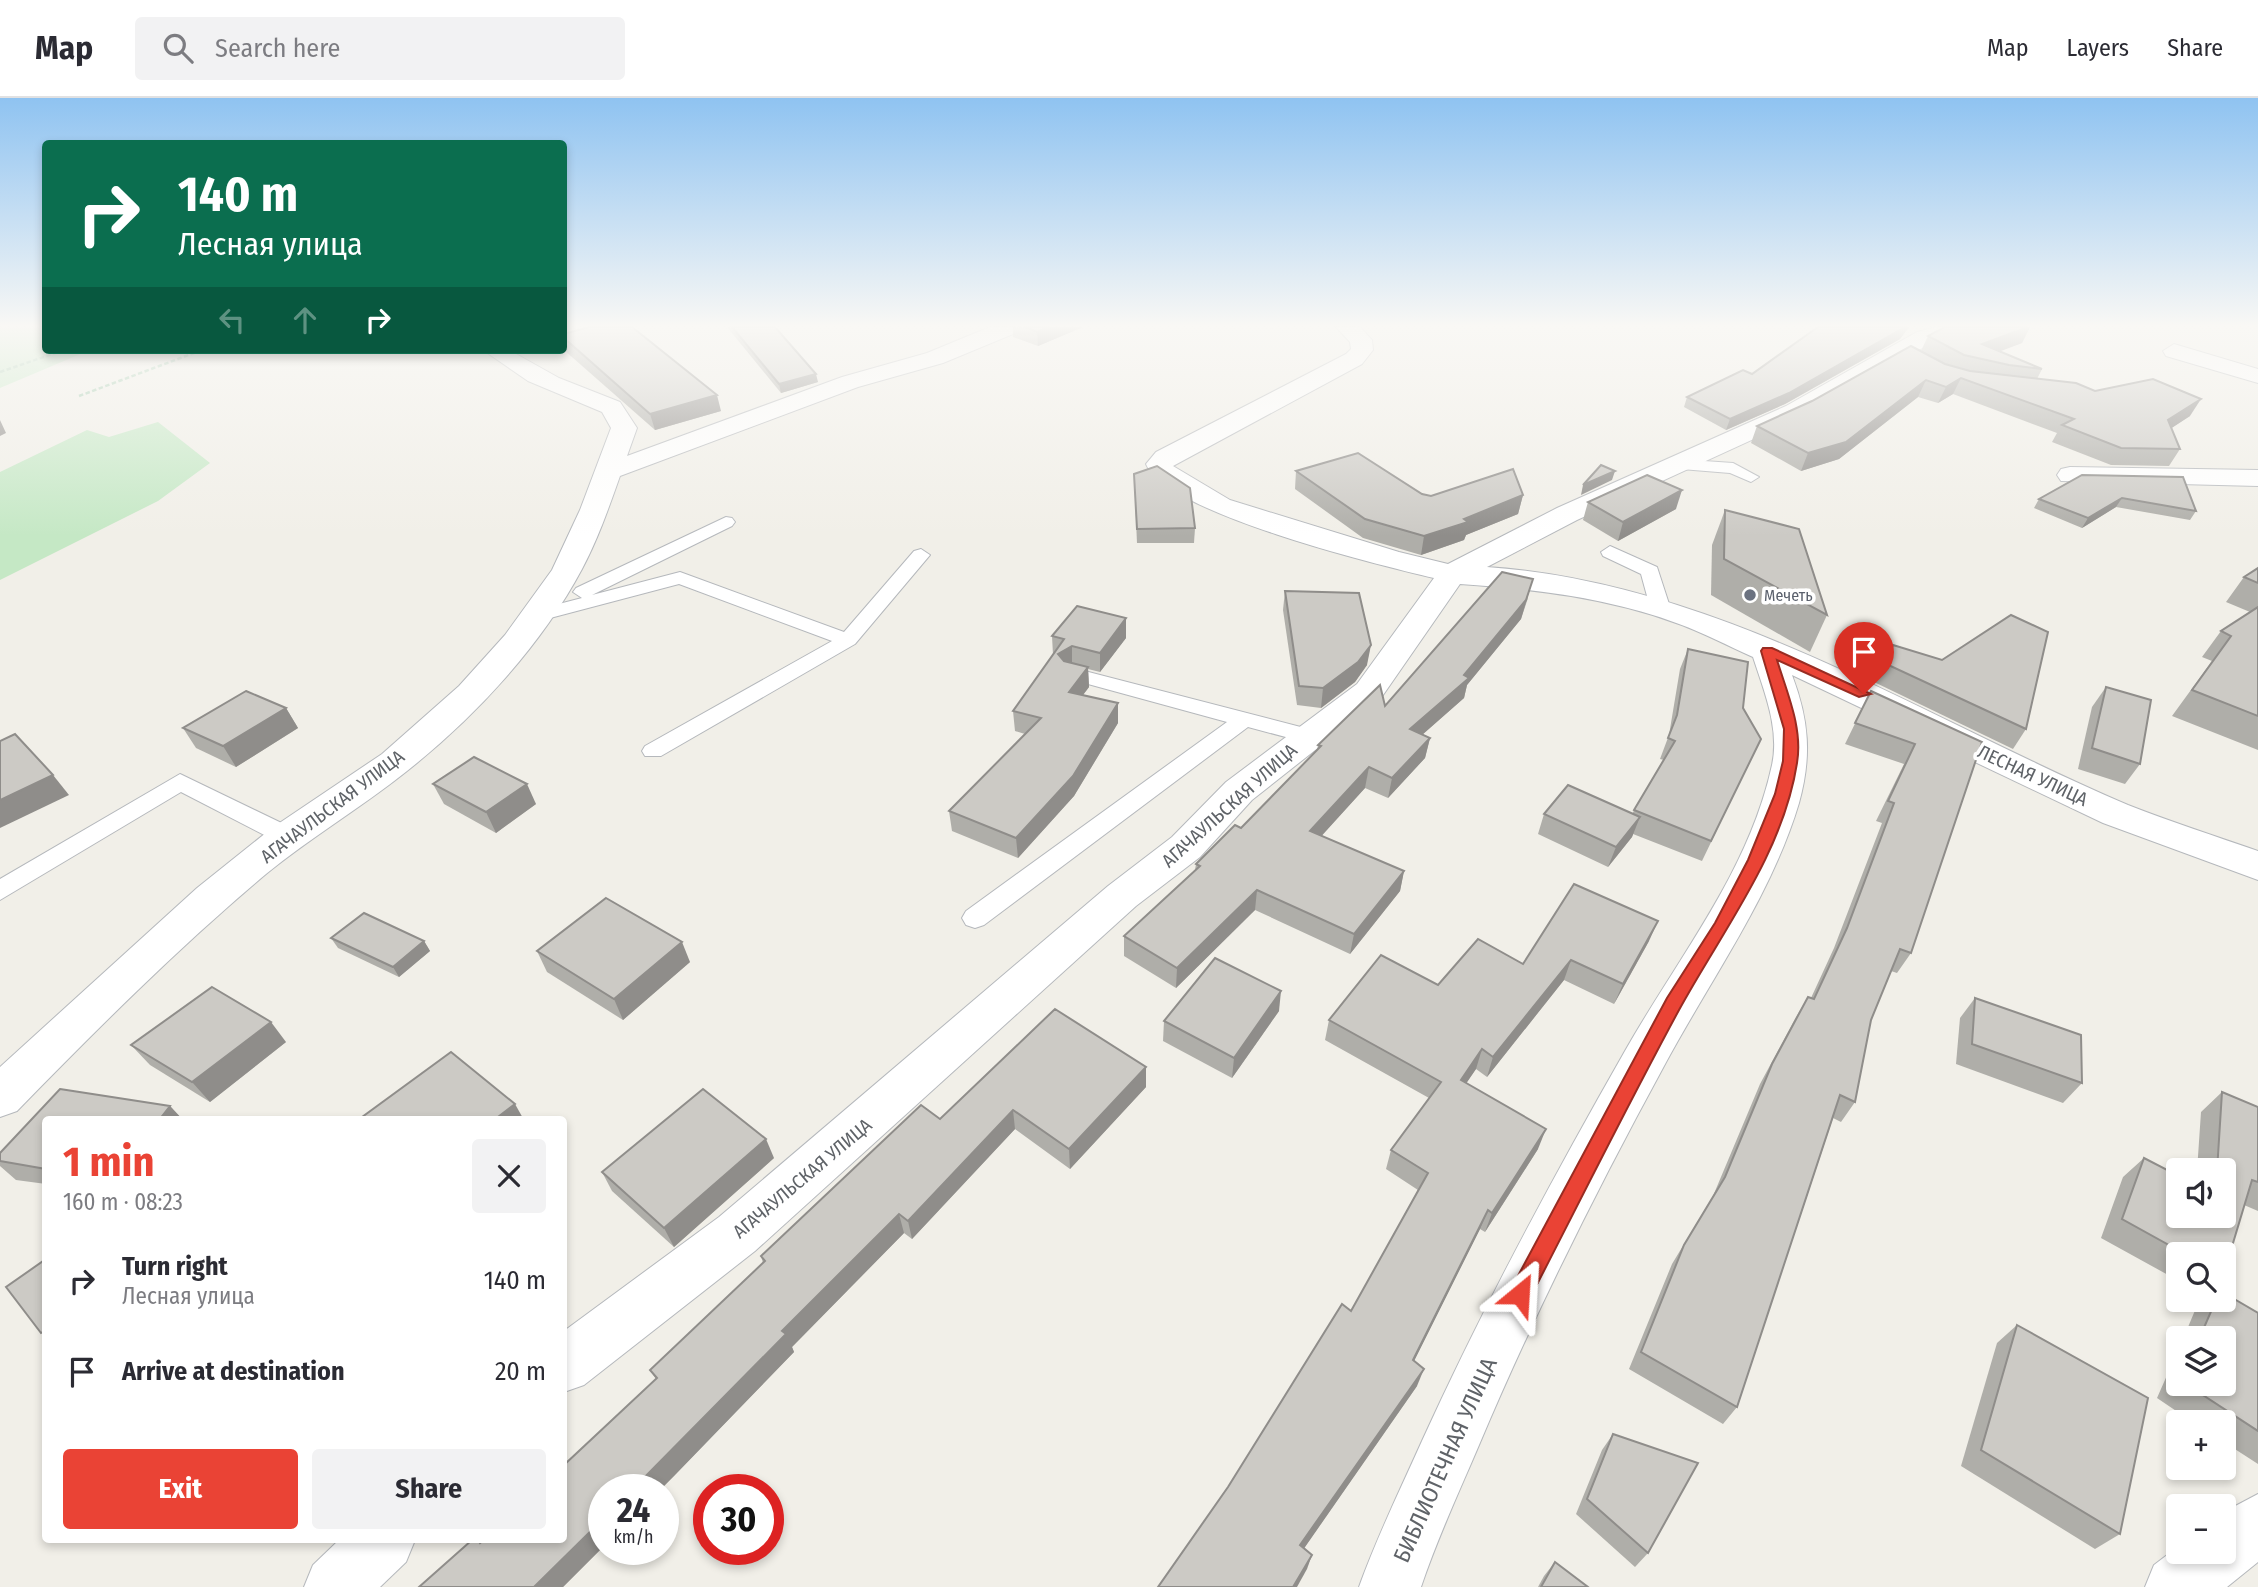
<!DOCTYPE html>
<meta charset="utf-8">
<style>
:root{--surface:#fff;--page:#f2f2f3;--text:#2b2b33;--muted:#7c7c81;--line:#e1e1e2;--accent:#ea4335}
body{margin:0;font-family:"Fira Sans Condensed",sans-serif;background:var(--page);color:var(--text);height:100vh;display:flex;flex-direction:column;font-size:26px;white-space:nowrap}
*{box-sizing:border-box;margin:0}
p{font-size:23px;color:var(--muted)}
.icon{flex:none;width:38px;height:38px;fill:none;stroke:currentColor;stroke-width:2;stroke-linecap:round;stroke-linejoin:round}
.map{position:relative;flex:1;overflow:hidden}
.panel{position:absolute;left:42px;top:1018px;width:525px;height:427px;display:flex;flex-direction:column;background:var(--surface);border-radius:7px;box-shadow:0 4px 10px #0003}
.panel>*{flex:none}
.banner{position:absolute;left:42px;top:42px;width:525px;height:214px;border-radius:7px;box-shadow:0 4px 10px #0003;background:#0b6e4f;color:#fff;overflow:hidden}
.fabs{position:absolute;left:2166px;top:1060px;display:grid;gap:14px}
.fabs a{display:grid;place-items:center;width:70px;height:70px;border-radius:7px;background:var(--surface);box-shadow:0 4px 10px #0003;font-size:35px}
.speed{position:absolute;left:588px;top:1376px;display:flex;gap:14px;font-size:35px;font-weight:700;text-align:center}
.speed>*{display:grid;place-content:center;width:91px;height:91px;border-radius:50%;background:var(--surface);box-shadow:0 4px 10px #0003;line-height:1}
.speed small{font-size:18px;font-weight:400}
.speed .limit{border:10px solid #d22;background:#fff;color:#111}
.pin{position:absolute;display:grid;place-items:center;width:60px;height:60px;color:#fff;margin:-72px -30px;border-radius:50% 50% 50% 0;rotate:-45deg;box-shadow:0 0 7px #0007}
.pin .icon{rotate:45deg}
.me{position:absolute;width:77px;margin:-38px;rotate:27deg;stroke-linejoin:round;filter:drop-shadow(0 0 5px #0008)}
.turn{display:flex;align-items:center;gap:24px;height:147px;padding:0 21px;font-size:32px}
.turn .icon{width:91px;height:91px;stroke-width:2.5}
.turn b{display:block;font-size:49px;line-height:60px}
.lanes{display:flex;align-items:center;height:66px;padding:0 21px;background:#0003;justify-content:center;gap:35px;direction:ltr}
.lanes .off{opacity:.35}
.round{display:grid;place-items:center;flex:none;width:74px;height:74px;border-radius:7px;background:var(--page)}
.head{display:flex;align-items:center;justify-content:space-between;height:119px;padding:0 21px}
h1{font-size:42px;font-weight:700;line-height:52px;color:var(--accent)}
.cta{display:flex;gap:14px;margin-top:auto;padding:14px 21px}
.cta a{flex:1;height:80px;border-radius:7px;background:var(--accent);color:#fff;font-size:28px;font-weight:700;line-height:80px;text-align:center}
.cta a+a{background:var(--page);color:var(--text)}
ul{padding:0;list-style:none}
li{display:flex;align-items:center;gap:21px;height:91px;padding:0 21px}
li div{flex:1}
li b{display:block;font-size:26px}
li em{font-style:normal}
header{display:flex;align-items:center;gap:42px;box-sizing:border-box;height:98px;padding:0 35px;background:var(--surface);border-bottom:2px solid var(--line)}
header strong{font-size:33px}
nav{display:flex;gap:38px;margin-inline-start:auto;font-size:24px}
.search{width:490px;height:63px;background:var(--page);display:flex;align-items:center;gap:18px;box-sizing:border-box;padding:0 24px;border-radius:7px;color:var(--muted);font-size:26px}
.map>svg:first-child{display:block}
</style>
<header>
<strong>Map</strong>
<div class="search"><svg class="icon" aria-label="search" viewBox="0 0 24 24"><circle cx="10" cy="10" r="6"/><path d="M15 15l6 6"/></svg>Search here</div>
<nav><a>Map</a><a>Layers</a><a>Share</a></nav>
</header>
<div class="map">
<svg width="2258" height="1489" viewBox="0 0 2258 1489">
<rect width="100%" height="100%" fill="#f1efe8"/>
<g fill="#c5e8c5">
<path d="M0 229H45L46 252H90L0 290Z"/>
<path d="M158 324 210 365 158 403 0 482V374L87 332 109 339Z"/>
</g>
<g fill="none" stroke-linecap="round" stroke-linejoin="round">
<g stroke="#b5b8bc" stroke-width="2">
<g id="service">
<path d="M1675 361 1733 365 1759 379 1751 384 1730 375 1669 370V362Z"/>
<path d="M726 419 732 420 735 424 732 428 592 497 680 474 844 534 914 453 921 451 930 457 855 546 661 658H645L642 653 645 648 832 543 679 486 535 524 525 518 528 514 582 500 573 494 576 490Z"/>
<path d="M1610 448 1657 469 1670 509 1667 513 1660 515 1650 509 1641 476 1603 458 1601 454Z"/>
<path d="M1073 570 1316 633 1319 638 1316 643 1308 645 1248 629 984 827 975 830 966 827 962 820 966 813 1227 624 1066 580 1062 576 1066 572Z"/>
<path d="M180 676 296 732 299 738 296 744 287 746 278 744 181 694 0 802V781Z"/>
</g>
</g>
<g stroke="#b5b8bc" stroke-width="2">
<g id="minor">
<path d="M990 229H1021L1018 234 943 265 858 289 620 378C609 409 598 441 582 471 541 548 475 619 407 673 361 710 311 739 266 776 178 850 97 931 17 1013L0 1019V969L197 790 272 730 382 656 459 588 505 537 552 472 580 412 611 330 602 314 528 283 483 252H509L559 280 620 304 637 330 627 358 842 279 927 255Z"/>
<path d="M1336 229H1360L1372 242 1373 252 1362 266 1173 368 1230 402 1399 454 1448 466 1557 410 1786 308 1917 234 1937 229H1975L1972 234 1933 244 1804 318 1577 422 1487 469C1719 485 1919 618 2128 707 2171 724 2215 738 2258 753V782L2103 725 1792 577C1809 622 1812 658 1799 705 1771 799 1710 882 1664 968 1597 1091 1534 1217 1479 1347 1459 1394 1437 1441 1421 1489H1359C1377 1439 1400 1392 1422 1343 1483 1209 1552 1081 1625 953 1677 861 1749 774 1772 667 1780 631 1764 593 1753 559 1728 548 1704 535 1679 526 1609 500 1534 491 1460 486L1381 600 1252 702 1200 759 1136 808 755 1153 584 1287 564 1294V1233L719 1119 1108 788 1172 739 1226 684 1357 586 1434 480C1379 467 1166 415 1146 366L1156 354 1346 256 1351 251 1350 244Z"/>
<path d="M2174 246 2258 271V285L2166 258 2163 253Z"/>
<path d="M2070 369 2258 372V388L2061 383 2057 377 2061 371Z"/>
<path d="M2258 1396V1464L2227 1489H2145L2154 1467 2179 1448V1454H2224V1414Z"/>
<path d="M339 1442H415L406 1464 380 1489H304L313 1467Z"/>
</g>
</g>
<g stroke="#9cc7a9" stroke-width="2.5" stroke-dasharray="4.5 2.5" stroke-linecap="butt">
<path d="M0 274 64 252"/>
<path d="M79 298 202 252"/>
</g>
<use href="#service" fill="#fff" fill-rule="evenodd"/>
<use href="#minor" fill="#fff" fill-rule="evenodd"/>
</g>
<g fill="#afaea9">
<path d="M727 229H775L818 284 781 295Z"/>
<path d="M1013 229H1083L1038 248 1013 239Z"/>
<path d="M1818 229H1909L1900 241 1785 306 1726 332 1684 309 1687 299 1752 276Z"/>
<path d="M2030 229 2022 245 1999 253 2042 271 2037 281 2095 293 2190 318 2171 330 2180 351 2169 368 2111 367 2052 344 2057 335 1953 296 1938 305 1918 299 1839 361 1801 373 1751 345 1757 328 1921 253 1928 238Z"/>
<path d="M564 236 721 313 655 332 564 252Z"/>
<path d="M1296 373 1431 398 1523 397 1518 416 1466 437 1464 442 1421 457 1363 440 1295 391Z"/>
<path d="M1134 376 1195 430 1194 445H1137Z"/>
<path d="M2082 377 2196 413 2190 422 2116 409 2082 430 2034 410 2039 401Z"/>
<path d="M1588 404 1676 411 1618 443 1583 422Z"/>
<path d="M1725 412 1827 517 1810 554 1711 497 1712 447Z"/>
<path d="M2258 470V652L2172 618 2212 563 2202 559 2221 533 2250 514 2226 504 2244 479Z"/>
<path d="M1285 493 1367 567 1355 584 1321 610 1297 607 1283 512Z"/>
<path d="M1528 500 1521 521 1467 587 1464 600 1422 637 1430 640 1425 660 1388 700 1365 690 1321 738 1404 773 1400 793 1350 856 1255 812 1176 890 1124 858V838L1195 772 1196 766 1241 730 1317 652 1318 647 1385 608Z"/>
<path d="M1052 538 1126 540 1100 574 1088 571 1089 589 1083 597 1118 605V625L1074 698 1018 760 952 733 949 713 1025 636 1015 633 1013 613 1053 557Z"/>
<path d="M1893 547 2026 631 2013 651 1874 584Z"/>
<path d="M1688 551 1743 610 1751 661 1702 763 1633 736 1632 739 1608 769 1538 736 1544 716H1632L1664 662 1660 661 1669 637 1680 571Z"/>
<path d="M2106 589 2140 666 2125 686 2078 671 2092 609Z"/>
<path d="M1871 593 1982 644 1911 855 1897 875 1891 873 1871 922 1855 1004 1841 1024 1833 1020 1737 1309 1723 1326 1629 1271 1672 1166 1713 1098 1760 986 1796 919 1808 899 1811 900 1834 850 1882 725 1876 723 1904 666 1845 646Z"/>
<path d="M286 610 298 630 236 669 196 650 183 630Z"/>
<path d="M433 686 536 706 496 735 444 706Z"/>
<path d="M331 840 424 843 430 853 399 879 338 850Z"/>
<path d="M1649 843 1614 906 1564 882 1487 979 1476 971 1466 985 1538 1051 1485 1134 1480 1131 1414 1263 1417 1288 1304 1450 1307 1471 1158 1489 1351 1213 1418 1092 1386 1071 1391 1052 1429 1000 1325 942 1329 922 1438 887 1523 866Z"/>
<path d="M537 853 690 864 623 922 547 874Z"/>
<path d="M1975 900 2082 985 2063 1005 1956 966 1960 920Z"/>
<path d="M1279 913 1232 980 1163 943 1164 923Z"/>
<path d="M286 944 210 1004 150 967 131 947Z"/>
<path d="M1146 969V989L1070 1071 1015 1031 912 1141 904 1135 792 1249 794 1254 661 1391H604V1448L563 1489H419L472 1442H479L481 1444 656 1281 650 1272 763 1165 761 1158 940 1021Z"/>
<path d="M60 991 170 1008 183 1022H46V1086L16 1082 0 1068V1055Z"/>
<path d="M2222 994 2258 1009V1113L2244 1107 2224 1157H2179V1183L2101 1140 2123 1079 2144 1060 2224 1118V1073H2197L2201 1014Z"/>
<path d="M774 1060 674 1149 612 1093 602 1074Z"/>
<path d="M2207 1202H2224L2258 1215V1366L2224 1344V1325H2194L2157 1300 2179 1250V1286H2224V1241H2183L2196 1210Z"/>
<path d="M2017 1227 2120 1436 2095 1451 1961 1368 1997 1245Z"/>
<path d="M1613 1336 1648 1455 1635 1469 1576 1416 1602 1352Z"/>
<path d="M1555 1464 1588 1489H1538L1544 1478Z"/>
</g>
<g fill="#8f8d8a">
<path d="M1048 229H1083L1038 248 1037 234Z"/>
<path d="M1905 229H1909L1900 241 1785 306 1726 332 1730 321Z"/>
<path d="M2030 229 2022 245 1980 261 1982 246Z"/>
<path d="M816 276 818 284 781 295 779 286Z"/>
<path d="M1961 280 1953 296 1938 305 1946 289Z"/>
<path d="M1926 282 1918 299 1839 361 1801 373 1808 355Z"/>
<path d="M717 297 721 313 655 332 650 316Z"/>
<path d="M2201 301 2190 318 2158 339 2168 322Z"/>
<path d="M0 322 6 335 0 338Z"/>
<path d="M1615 373 1612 382 1581 397 1583 387Z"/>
<path d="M1682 392 1676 411 1618 443 1623 424Z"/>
<path d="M1523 397 1518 416 1466 437 1464 442 1421 457 1424 438Z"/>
<path d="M2122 400 2116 409 2082 430 2088 420Z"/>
<path d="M1533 481 1521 521 1467 587 1464 600 1406 651 1410 631 1464 577Z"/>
<path d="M1126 520V540L1100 574V555Z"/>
<path d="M1371 547 1367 567 1355 584 1321 610 1323 590Z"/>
<path d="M1072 548V567L1059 576 1058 556Z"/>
<path d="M1088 569 1089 589 1070 614 1069 594Z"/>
<path d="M1118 605V625L1074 698 1018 760 1016 740Z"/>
<path d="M286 610 298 630 236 669 223 648Z"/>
<path d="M1430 640 1425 660 1388 700 1392 680Z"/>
<path d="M1369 669 1365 690 1307 754 1310 733Z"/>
<path d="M53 677 69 697 0 730V702Z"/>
<path d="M527 686 536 706 496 735 486 714Z"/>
<path d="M1640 719 1632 739 1608 769 1616 749Z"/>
<path d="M1404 773 1400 793 1350 856 1354 836Z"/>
<path d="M1257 792 1255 812 1176 890 1177 870Z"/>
<path d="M1658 823 1649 843 1614 906 1623 886Z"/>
<path d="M424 843 430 853 399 879 393 869Z"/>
<path d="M682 844 690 864 623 922 614 901Z"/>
<path d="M1571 862 1564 882 1487 979 1493 959Z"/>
<path d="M1281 893 1279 913 1232 980 1234 960Z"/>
<path d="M271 924 286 944 210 1004 192 984Z"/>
<path d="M1482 951 1476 971 1455 1002 1461 982Z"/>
<path d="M1146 969V989L1070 1071 1069 1051Z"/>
<path d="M515 1006 524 1022H494Z"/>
<path d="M170 1008 183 1022H159Z"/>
<path d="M1013 1012 1015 1031 912 1141 908 1123Z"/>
<path d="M1546 1031 1538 1051 1485 1134 1492 1115Z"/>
<path d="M766 1041 774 1060 674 1149 664 1130Z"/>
<path d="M1488 1112 1480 1131 1406 1279 1413 1262Z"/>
<path d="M899 1116 904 1135 792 1249 794 1254 676 1376 661 1391H633L782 1233Z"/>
<path d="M1424 1271 1417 1288 1296 1462 1300 1447Z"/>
<path d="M604 1420V1448L563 1489H534Z"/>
<path d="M1312 1457 1307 1471 1297 1489H1293Z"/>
</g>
<g fill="#cccac5" stroke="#8f8d8a" stroke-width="2">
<path d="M589 229H632L717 297 650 316 564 240V236Z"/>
<path d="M732 229H775L816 276 779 286Z"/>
<path d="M1026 229H1048L1037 234Z"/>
<path d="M1818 229H1905L1789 295 1730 321 1687 299 1743 272 1752 276Z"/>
<path d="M1945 229H2028L1982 246 2042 271 2009 267 1964 257 1928 238Z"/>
<path d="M1911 248 1945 266 1970 273 2076 285 2095 293 2153 281 2201 301 2168 322 2180 351 2121 350 2062 327 2074 321 1961 280 1946 289 1926 282 1846 344 1808 355 1757 328 1812 303Z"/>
<path d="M1358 355 1422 396 1431 398 1513 371 1523 397 1464 421 1468 424 1424 438 1365 421 1296 373Z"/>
<path d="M1601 367 1615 373 1583 387Z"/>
<path d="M1157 368 1190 390 1195 430 1137 431 1134 376Z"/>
<path d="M1647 377 1682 392 1623 424 1588 404Z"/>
<path d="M2082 377 2183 379 2196 413 2122 400 2088 420 2039 401Z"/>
<path d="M1725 412 1799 431 1827 517 1724 461Z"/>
<path d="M2258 470V485L2244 479Z"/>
<path d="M1502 474 1533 481 1526 502 1464 577 1469 580 1410 631 1430 640 1392 680 1369 669 1310 733 1404 773 1354 836 1257 792 1177 870 1124 838 1200 768 1196 766 1235 727 1241 730 1321 648 1318 647 1380 587 1385 608Z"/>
<path d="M1285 493 1359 495 1371 547 1358 564 1323 590 1299 588Z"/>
<path d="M1077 508 1126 520 1100 555 1072 548 1058 556 1064 563 1088 569 1069 594 1118 605 1073 678 1016 740 949 713 1041 620 1013 613 1064 541 1052 538Z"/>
<path d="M2258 509V618L2192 592 2231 538 2221 533Z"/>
<path d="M2011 517 2048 534 2026 631 1884 565 1893 547 1942 562Z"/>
<path d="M1688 551 1748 564 1743 610 1761 641 1711 743 1634 712 1675 643 1668 640 1677 617Z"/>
<path d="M2106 589 2151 602 2140 666 2092 650Z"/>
<path d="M246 593 286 610 223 648 183 630Z"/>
<path d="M1871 593 1982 644 1911 855 1900 851 1871 922 1855 1004 1840 997 1737 1309 1641 1254 1684 1147 1725 1079 1772 966 1808 899 1814 901 1847 830 1894 705 1888 703 1915 646 1855 625Z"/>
<path d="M15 636 53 677 0 702V643Z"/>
<path d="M474 659 527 686 486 714 433 686Z"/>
<path d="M1568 687 1640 719 1616 749 1544 716Z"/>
<path d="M1574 786 1658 823 1623 886 1571 862 1493 959 1482 951 1461 982 1546 1031 1492 1115 1488 1112 1413 1262 1424 1271 1300 1447 1312 1457 1293 1489H1158L1228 1389 1342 1206 1351 1213 1428 1075 1391 1052 1441 984 1329 922 1381 857 1438 887 1478 841 1523 866Z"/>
<path d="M606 800 682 844 614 901 537 853Z"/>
<path d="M364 815 424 843 393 869 331 840Z"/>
<path d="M1215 860 1281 893 1234 960 1164 923Z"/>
<path d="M212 889 271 924 192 984 131 947Z"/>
<path d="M1975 900 2081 937 2082 985 1972 946Z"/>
<path d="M1055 911 1146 969 1069 1051 1013 1012 908 1123 899 1116 782 1233 786 1236 633 1391H604V1420L534 1489H419L472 1442H478L480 1445 484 1442H564V1367L657 1280 650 1272 765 1163 761 1158 921 1007 940 1021Z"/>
<path d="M451 954 515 1006 494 1022H358Z"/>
<path d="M60 991 170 1008 159 1022H46V1071L0 1063V1055Z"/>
<path d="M703 991 766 1041 664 1130 602 1074Z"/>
<path d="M2222 994 2258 1009V1084L2252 1082 2224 1175V1157H2187L2122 1121 2144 1060 2179 1078V1118H2224V1073H2217Z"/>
<path d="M46 1161V1232L41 1235 6 1189Z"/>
<path d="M2224 1195 2258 1215V1333L2186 1286H2224V1241H2199L2216 1202H2224Z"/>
<path d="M2017 1227 2148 1300 2120 1436 1981 1352Z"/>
<path d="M1613 1336 1698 1365 1648 1455 1587 1401Z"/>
<path d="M1555 1464 1588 1489H1541Z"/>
</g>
<linearGradient id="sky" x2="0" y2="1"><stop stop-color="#8fc3f1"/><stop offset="0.52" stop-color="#f9f8f5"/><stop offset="1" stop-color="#f9f8f5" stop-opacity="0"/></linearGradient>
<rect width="2258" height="438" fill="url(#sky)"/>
<path fill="#ea4335" stroke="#982c22" stroke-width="2" d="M1763 550H1772L1871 596 1859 599 1777 562C1787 595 1803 630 1797 665 1783 756 1722 833 1679 912 1627 1008 1578 1107 1528 1204L1520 1207 1512 1204 1509 1196 1512 1189 1667 900 1715 825 1748 762 1775 696 1783 663 1784 631 1761 553Z"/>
<circle fill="#6b7280" stroke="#fff" stroke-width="2.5" cx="1750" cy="497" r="7"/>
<g text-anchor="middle" stroke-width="7" stroke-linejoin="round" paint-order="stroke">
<g font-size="16" fill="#5b616d" stroke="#fff" text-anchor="start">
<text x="1764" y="503">Мечеть</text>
</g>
<g font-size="19" fill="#5f6368" stroke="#fff">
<text transform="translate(2033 677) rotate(25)" y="7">ЛЕСНАЯ УЛИЦА</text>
<text transform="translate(1229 707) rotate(-42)" y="7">АГАЧАУЛЬСКАЯ УЛИЦА</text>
<text transform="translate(332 708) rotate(-37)" y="7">АГАЧАУЛЬСКАЯ УЛИЦА</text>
<text transform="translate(802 1080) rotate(-40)" y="7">АГАЧАУЛЬСКАЯ УЛИЦА</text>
</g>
<g font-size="23" fill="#5f6368" stroke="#fff">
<text transform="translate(1445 1362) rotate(-66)" y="8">БИБЛИОТЕЧНАЯ УЛИЦА</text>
</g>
</g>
</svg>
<div class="fabs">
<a><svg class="icon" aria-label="sound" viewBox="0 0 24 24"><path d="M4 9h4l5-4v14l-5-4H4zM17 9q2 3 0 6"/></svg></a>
<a><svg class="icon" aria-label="search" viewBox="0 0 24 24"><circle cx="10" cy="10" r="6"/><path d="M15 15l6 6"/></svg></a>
<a><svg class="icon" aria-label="layers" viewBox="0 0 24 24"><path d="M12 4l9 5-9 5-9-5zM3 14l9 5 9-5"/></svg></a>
<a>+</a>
<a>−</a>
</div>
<div class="speed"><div>24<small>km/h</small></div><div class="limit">30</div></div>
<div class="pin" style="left:1864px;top:596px;background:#d93025"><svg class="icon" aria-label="arrive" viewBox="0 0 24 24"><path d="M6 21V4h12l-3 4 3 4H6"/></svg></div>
<svg class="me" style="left:1520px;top:1196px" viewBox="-20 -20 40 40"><path d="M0-17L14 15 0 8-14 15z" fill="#ea4335" stroke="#fff" stroke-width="4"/></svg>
<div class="banner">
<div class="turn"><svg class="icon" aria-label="right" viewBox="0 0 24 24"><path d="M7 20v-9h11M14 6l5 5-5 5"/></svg><div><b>140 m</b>Лесная улица</div></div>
<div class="lanes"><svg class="icon off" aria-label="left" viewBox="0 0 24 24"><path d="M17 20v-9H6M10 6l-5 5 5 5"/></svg><svg class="icon off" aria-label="ahead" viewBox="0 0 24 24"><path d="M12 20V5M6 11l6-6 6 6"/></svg><svg class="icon" aria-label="right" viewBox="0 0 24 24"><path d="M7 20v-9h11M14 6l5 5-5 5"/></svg></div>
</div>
<section class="panel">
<div class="head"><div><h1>1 min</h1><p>160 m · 08:23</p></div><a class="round"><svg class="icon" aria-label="close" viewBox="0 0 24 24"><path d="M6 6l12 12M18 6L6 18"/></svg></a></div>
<ul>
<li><svg class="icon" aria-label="right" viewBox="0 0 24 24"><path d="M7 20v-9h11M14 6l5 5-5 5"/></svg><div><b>Turn right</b><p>Лесная улица</p></div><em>140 m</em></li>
<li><svg class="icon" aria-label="arrive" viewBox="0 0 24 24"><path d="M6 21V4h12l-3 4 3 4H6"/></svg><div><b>Arrive at destination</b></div><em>20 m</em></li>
</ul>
<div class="cta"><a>Exit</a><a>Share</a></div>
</section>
</div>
